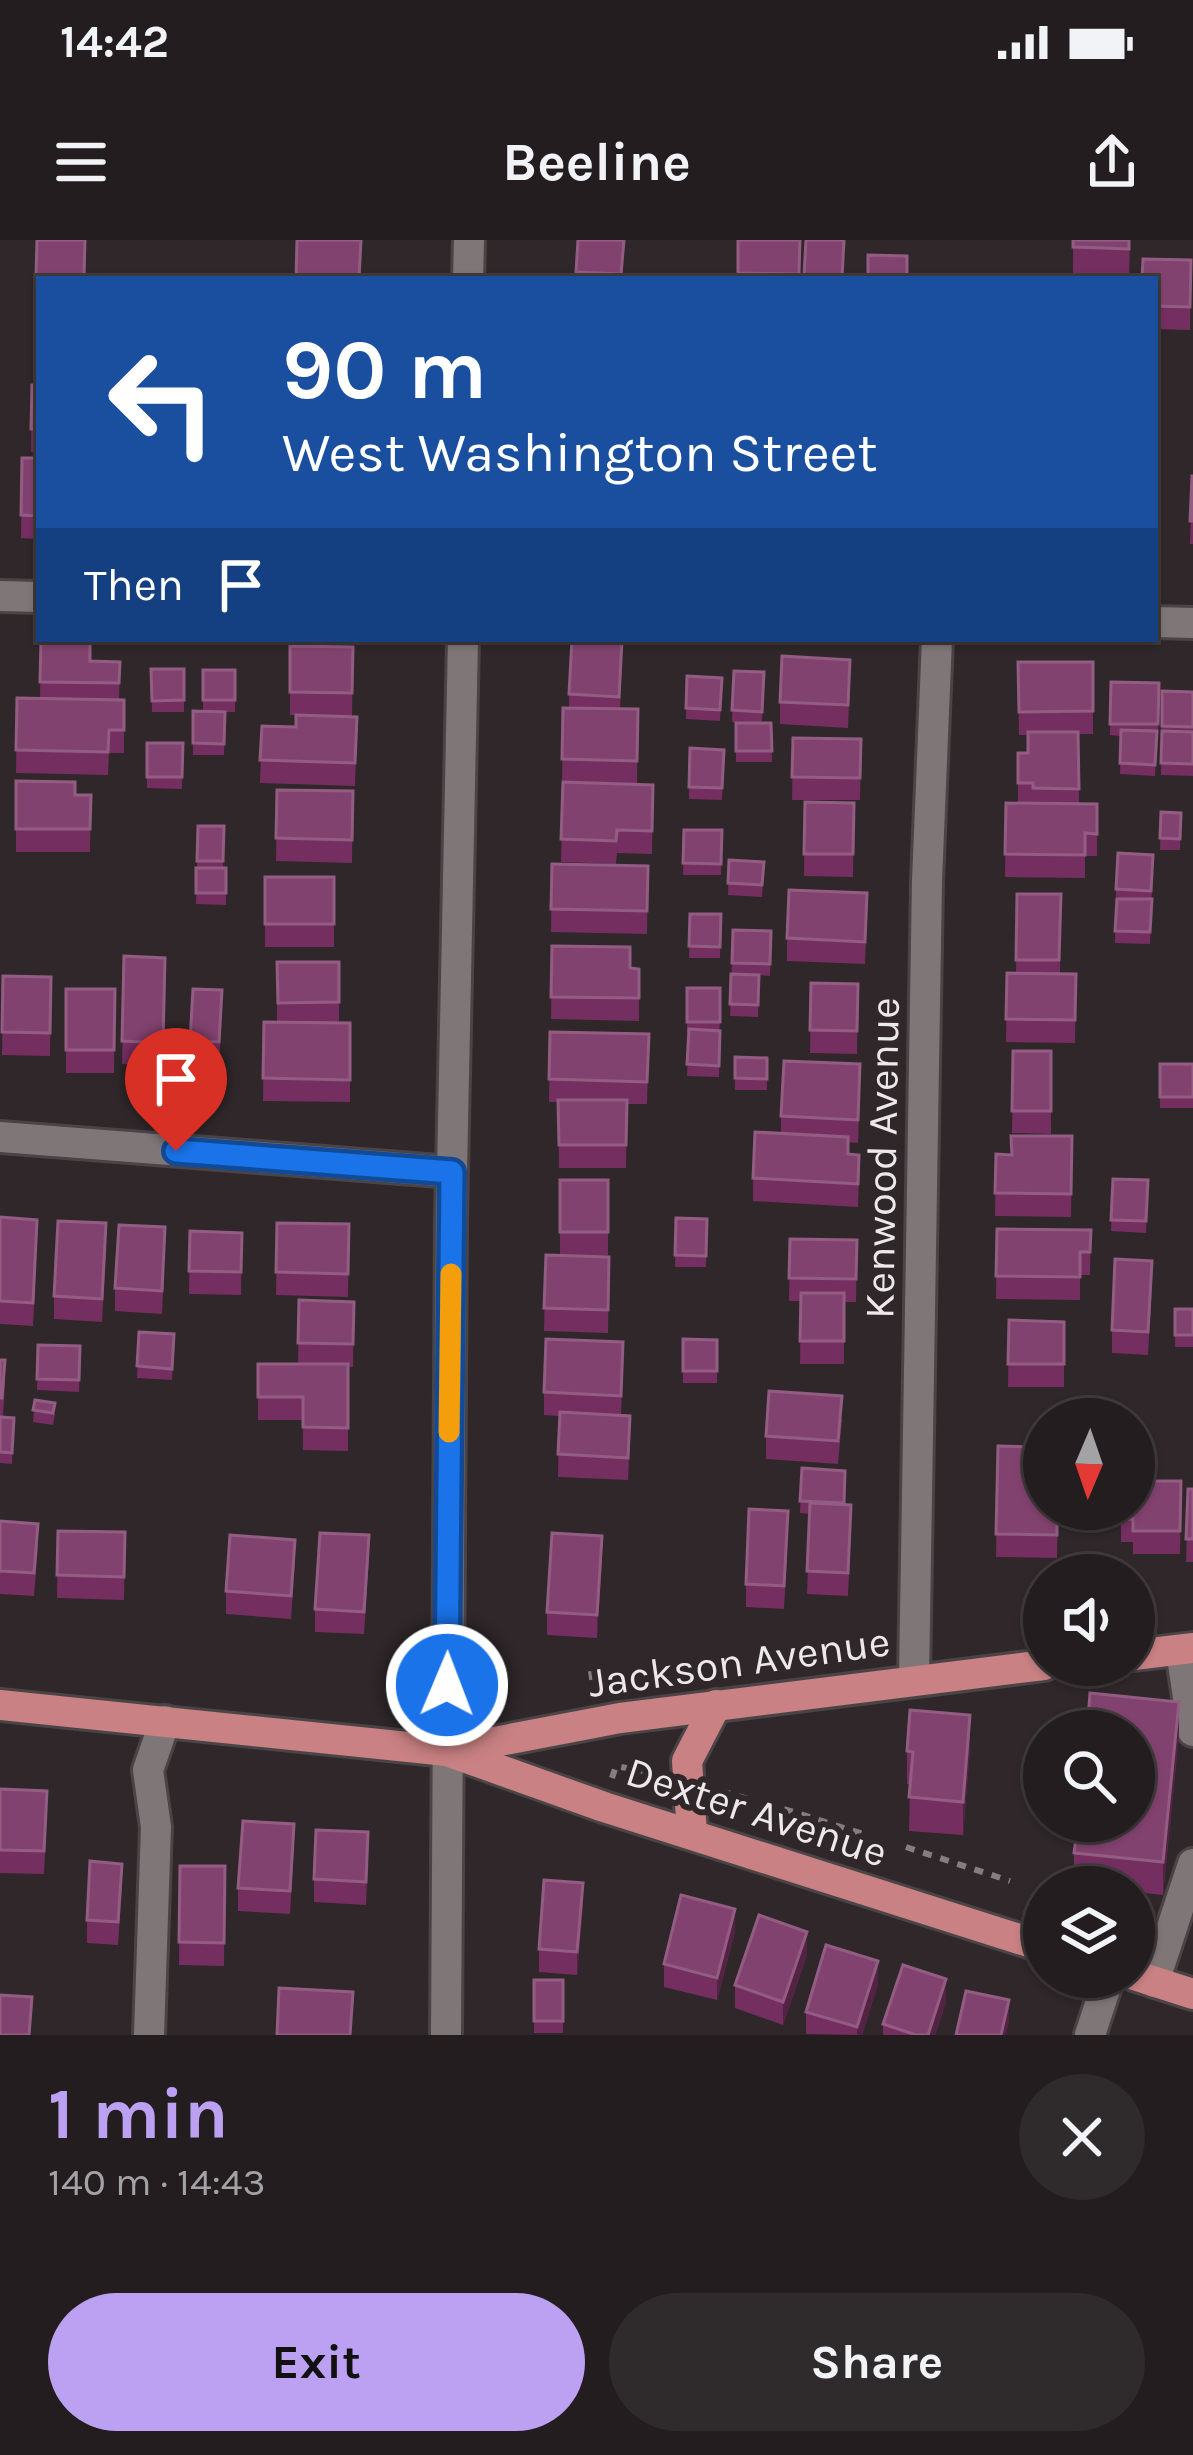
<!DOCTYPE html>
<meta charset="utf-8">
<style>
:root{--surface:#231d1f;--page:#2f2a2c;--text:#f1f3f6;--muted:#a3a2a4;--line:#403b3d;--accent:#bca0f2}
body{margin:0;font-family:Karla,sans-serif;background:var(--page);color:var(--text);height:100vh;display:flex;flex-direction:column;font-size:45px;white-space:nowrap}
*{box-sizing:border-box;margin:0}
p{font-size:39px;color:var(--muted)}
.icon{flex:none;width:66px;height:66px;fill:none;stroke:currentColor;stroke-width:2;stroke-linecap:round;stroke-linejoin:round}
.map{position:relative;height:1795px;overflow:hidden}
.drawer{display:flex;flex-direction:column;background:var(--surface);flex:1}
.drawer>*{flex:none}
.hud{position:absolute;left:36px;top:36px;width:1122px;height:366px;border-radius:0px;box-shadow:0 3px 9px #0004,0 0 0 3px var(--line);background:#1a4fa0;color:#fff;overflow:hidden}
.needle{width:78px;rotate:182deg}
.tools{position:absolute;left:1023px;top:1158px;display:grid;gap:24px}
.tools a{display:grid;place-items:center;width:132px;height:132px;border-radius:50%;background:var(--surface);box-shadow:0 3px 9px #0004,0 0 0 3px var(--line);font-size:60px}
.pin{position:absolute;display:grid;place-items:center;width:102px;height:102px;color:#fff;margin:-123px -51px;border-radius:50% 50% 50% 0;rotate:-45deg;box-shadow:0 0 12px #0007}
.pin .icon{rotate:45deg}
.me{position:absolute;width:132px;margin:-66px;rotate:1deg;stroke-linejoin:round;filter:drop-shadow(0 0 9px #0008)}
.turn{display:flex;align-items:center;gap:42px;height:252px;padding:0 48px;font-size:54px}
.turn .icon{width:156px;height:156px;stroke-width:2.5}
.turn b{display:block;font-size:84px;line-height:102px}
.then{display:flex;align-items:center;height:114px;padding:0 48px;background:#0003;gap:24px;font-size:45px}
.round{display:grid;place-items:center;flex:none;width:126px;height:126px;border-radius:63px;background:var(--page)}
.head{display:flex;align-items:center;justify-content:space-between;height:204px;padding:0 48px}
h1{font-size:72px;font-weight:700;line-height:90px;color:var(--accent)}
.action{display:flex;gap:24px;margin-top:auto;padding:24px 48px}
.action a{flex:1;height:138px;border-radius:72px;background:var(--accent);color:#111;font-size:48px;font-weight:700;line-height:138px;text-align:center}
.action a+a{background:var(--page);color:var(--text)}
.status{display:flex;justify-content:space-between;align-items:center;height:84px;padding:0 60px;background:var(--surface);direction:ltr}
.status svg{height:33px;fill:currentColor}
header{display:flex;justify-content:space-between;align-items:center;height:156px;padding:0 48px;background:var(--surface);font-size:54px;font-weight:700}
.map>svg:first-child{display:block}
</style>
<div class="status"><b>14:42</b><svg viewBox="0 0 49 12"><path d="M0 12V9h3v3zM5 12V6h3v6zM10 12V3h3v9zM15 12V0h3v12zM26 1h20v11H26zM47 4h2v5h-2z"/></svg></div>
<header><svg class="icon" aria-label="menu" viewBox="0 0 24 24"><path d="M4 6h16M4 12h16M4 18h16"/></svg>Beeline<svg class="icon" aria-label="share" viewBox="0 0 24 24"><path d="M12 15V3M7 8l5-5 5 5M5 13v7h14v-7"/></svg></header>
<div class="map">
<svg width="1193" height="1795" viewBox="0 0 1193 1795">
<rect width="100%" height="100%" fill="#2f2729"/>
<g fill="none" stroke-linecap="round" stroke-linejoin="round">
<g stroke="#4a4446" stroke-width="36">
<g id="minor">
<path d="M468 39 469 0"/>
<path d="M0 356 39 357"/>
<path d="M1155 382 1193 383"/>
<path d="M0 897 452 932"/>
<path d="M1181 1410 1193 1491"/>
<path d="M914 1439 927 641 937 399"/>
<path d="M1154 1742 1193 1624"/>
<path d="M149 1795 156 1587 148 1530 165 1481"/>
<path d="M446 1795 451 980 463 399"/>
<path d="M1090 1795 1109 1737"/>
</g>
</g>
<g stroke="#4a4446" stroke-width="36">
<g id="major">
<path d="M1134 1415 1193 1408"/>
<path d="M0 1465 447 1511 604 1567 1044 1707"/>
<path d="M447 1511 620 1478 1044 1425"/>
<path d="M692 1593 687 1521 716 1465"/>
<path d="M1134 1735 1193 1754"/>
</g>
</g>
<g stroke="#857e80" stroke-width="6" stroke-dasharray="9 9" stroke-linecap="butt">
<path d="M591 1431 593 1446"/>
<path d="M612 1538 616 1526 654 1533"/>
<path d="M721 1551 752 1560"/>
<path d="M784 1569 863 1594"/>
<path d="M906 1607 1010 1641"/>
</g>
<use href="#minor" stroke="#7f7678" stroke-width="30"/>
<use href="#major" stroke="#c98183" stroke-width="30"/>
</g>
<g fill="#752e60">
<path d="M37 0H85L84 39H39V58H36Z"/>
<path d="M578 0 624 15 622 39H576Z"/>
<path d="M738 0H800L799 39H738Z"/>
<path d="M806 0 844 19 843 39H804Z"/>
<path d="M1073 0H1130L1129 39H1073Z"/>
<path d="M1191 20 1190 90 1155 89V39Z"/>
<path d="M32 145H39V212H31Z"/>
<path d="M22 218H39V299L21 298Z"/>
<path d="M1192 236H1193V304H1190Z"/>
<path d="M41 399 90 421 120 422 119 460H124V513H109L108 535 16 533 17 458H40Z"/>
<path d="M290 406 353 407 352 476 290 475Z"/>
<path d="M1018 422H1093V494H1078L1079 564H1097V616H1085V638L1005 637 1006 563H1018V513H1028V495H1019Z"/>
<path d="M622 423 620 469H638L637 544 562 542 563 468H569V454Z"/>
<path d="M151 429H184V472H152Z"/>
<path d="M203 430H235V472H225L224 515H193V471H203Z"/>
<path d="M734 431 764 432 762 483H771L772 522H736V483H748L732 482Z"/>
<path d="M687 436 722 438 720 481 686 479Z"/>
<path d="M1111 442 1159 443 1158 496H1157L1155 536 1120 534 1121 496 1110 495Z"/>
<path d="M850 443 848 488 780 484V462Z"/>
<path d="M1162 451 1193 452V536L1161 535Z"/>
<path d="M357 477 355 546 260 543 262 486 296 487Z"/>
<path d="M793 498 861 499 860 560H792Z"/>
<path d="M147 503H183L182 549 147 548Z"/>
<path d="M690 508 724 510 722 560 689 559Z"/>
<path d="M16 541 75 555H91L90 612H16Z"/>
<path d="M563 542 653 545 652 614 617 613 616 624 561 622Z"/>
<path d="M277 550 353 551 352 623 276 621Z"/>
<path d="M805 562 854 563 853 637 804 636Z"/>
<path d="M1161 572 1181 573 1180 610H1160Z"/>
<path d="M198 586H224L223 628H226V665L196 664Z"/>
<path d="M684 590H722L721 635H683Z"/>
<path d="M1153 615 1150 704 1115 703 1116 649Z"/>
<path d="M729 620 764 622 762 657 728 655Z"/>
<path d="M552 624 648 626 647 694 551 692Z"/>
<rect x="265" y="637" width="69" height="70"/>
<path d="M1017 654H1061L1060 734H1076L1075 803 1006 802 1007 733H1016Z"/>
<path d="M690 674H721L720 718H689Z"/>
<path d="M867 676 865 724 787 721V698Z"/>
<path d="M733 690 771 691 770 736 759 735 758 777 730 776Z"/>
<path d="M552 706 630 728 639 729V781L551 779Z"/>
<path d="M124 716 165 718 163 826 122 824Z"/>
<path d="M277 722H339V783H350V862L263 861 264 782H277Z"/>
<path d="M3 736 51 737 50 816 2 815Z"/>
<path d="M811 743 858 744 857 814 810 813Z"/>
<path d="M687 748H720L719 837 687 836 689 793H687Z"/>
<path d="M66 749H115L114 833H66Z"/>
<path d="M222 773 219 825 190 824V801Z"/>
<path d="M550 792 649 794 647 864H627L626 928H559L558 862H549Z"/>
<path d="M1013 811H1051V894L1012 893Z"/>
<path d="M735 817 767 818V850H735Z"/>
<rect x="1160" y="824" width="33" height="44"/>
<path d="M860 847 858 903 848 902V914L859 938 858 967 753 961V938L781 893V876Z"/>
<path d="M1072 896 1071 977 995 976 996 914 1012 915Z"/>
<path d="M1113 939 1148 940 1146 993 1111 991Z"/>
<rect x="560" y="940" width="48" height="75"/>
<path d="M0 977 37 1003 33 1086 0 1084Z"/>
<path d="M676 978 707 979 706 1027H675Z"/>
<path d="M277 983 349 984 348 1057 276 1055Z"/>
<path d="M997 989 1091 990 1090 1035H1080V1060L996 1059Z"/>
<path d="M190 991 242 993 241 1055 189 1054Z"/>
<path d="M790 999 857 1000 856 1062H844V1124H800L801 1061H789Z"/>
<path d="M106 1006 102 1082 54 1079V1056Z"/>
<path d="M165 1010 162 1074 115 1071V1048Z"/>
<path d="M546 1015 609 1017 608 1093 544 1091Z"/>
<path d="M1152 1044 1148 1115 1112 1113V1090Z"/>
<path d="M299 1060 354 1062 353 1127H348V1211L303 1210V1180H258V1124H298Z"/>
<rect x="1175" y="1069" width="18" height="38"/>
<path d="M1009 1080 1064 1082V1147H1008Z"/>
<path d="M139 1092 174 1094 172 1140 137 1138Z"/>
<path d="M683 1099 717 1100V1143H683Z"/>
<path d="M38 1105 80 1106 79 1152 37 1150Z"/>
<path d="M0 1120 5 1143 3 1177 14 1178 12 1224 0 1223Z"/>
<path d="M623 1125 621 1175 630 1199 628 1240 558 1237 559 1176 544 1175V1152Z"/>
<path d="M35 1160 55 1174 53 1185 33 1182Z"/>
<path d="M842 1179 838 1224 766 1219V1196Z"/>
<path d="M998 1206 1058 1269 1057 1318 996 1317Z"/>
<path d="M802 1228 844 1265 851 1288 848 1356 807 1354 810 1274 800 1273Z"/>
<path d="M1181 1241 1180 1314H1133V1302H1121V1269Z"/>
<path d="M1188 1249H1193V1322H1186Z"/>
<rect x="1064" y="1269" width="38" height="14"/>
<path d="M0 1281 38 1307 34 1356 0 1354Z"/>
<path d="M58 1291 125 1292 124 1360 57 1358Z"/>
<path d="M788 1294 784 1369 746 1367V1344Z"/>
<path d="M369 1318 364 1394 315 1392V1369Z"/>
<path d="M602 1319 597 1398 547 1395V1372Z"/>
<path d="M295 1323 291 1379 226 1374V1351Z"/>
<path d="M1179 1495 1163 1655 1134 1652V1647H1074V1613Z"/>
<path d="M970 1508 963 1595 909 1591 910 1544H907V1511Z"/>
<path d="M0 1549 47 1574 44 1634 0 1633Z"/>
<path d="M294 1607 290 1674 238 1671V1648Z"/>
<path d="M368 1615 366 1665 314 1662V1639Z"/>
<path d="M180 1626H225L224 1726 179 1725Z"/>
<path d="M122 1647 118 1705 87 1703V1680Z"/>
<path d="M583 1666 577 1735 539 1732V1709Z"/>
<path d="M735 1692 717 1760 664 1747V1724Z"/>
<path d="M807 1715 783 1785 735 1768V1745Z"/>
<rect x="534" y="1740" width="29" height="53"/>
<path d="M878 1744 862 1795 806 1794V1772Z"/>
<path d="M946 1762 935 1795H883V1784Z"/>
</g>
<g fill="#542344">
<path d="M602 1296V1319L597 1398V1375Z"/>
<path d="M1179 1462V1495L1163 1655V1622Z"/>
<path d="M970 1475V1508L963 1595V1562Z"/>
<path d="M583 1643V1666L577 1735V1712Z"/>
<path d="M735 1669V1692L717 1760V1738Z"/>
<path d="M807 1692V1715L783 1785V1762Z"/>
<path d="M878 1721V1744L862 1795H857V1787Z"/>
<path d="M946 1739V1762L935 1795H928Z"/>
<path d="M1009 1760V1783L1006 1795H1001Z"/>
</g>
<g fill="#82426f" stroke="#935c82" stroke-width="3">
<path d="M37 0H85L84 36 36 35Z"/>
<path d="M297 0H361L359 39H296Z"/>
<path d="M578 0H624L621 34 576 32Z"/>
<path d="M738 0H800L799 34 738 33Z"/>
<path d="M806 0H844L842 37 804 35Z"/>
<path d="M1073 0H1129V9L1073 7Z"/>
<path d="M868 15 907 16V39H868Z"/>
<path d="M1143 19 1191 20 1190 67 1155 66V39H1142Z"/>
<rect x="236" y="37" width="33" height="2"/>
<path d="M32 145H39V189H31Z"/>
<path d="M22 218H39V276L21 275Z"/>
<path d="M1192 236H1193V281H1190Z"/>
<path d="M41 399H90V421L120 422 119 443 40 442Z"/>
<path d="M572 399 622 400 619 457 569 454Z"/>
<path d="M290 406 353 407 352 453 290 452Z"/>
<path d="M782 416 850 420 848 465 780 462Z"/>
<path d="M1018 422H1093V471L1019 472Z"/>
<path d="M151 429H184V460L152 461Z"/>
<rect x="203" y="430" width="32" height="30"/>
<path d="M734 431 764 432 762 472 732 470Z"/>
<path d="M687 436 722 438 720 470 686 468Z"/>
<path d="M1111 442 1159 443 1158 484H1110Z"/>
<path d="M1162 451 1193 452V487L1162 486Z"/>
<path d="M17 458 124 460V490H109L108 512 16 510Z"/>
<path d="M563 468 638 469 637 521 562 519Z"/>
<path d="M193 471 225 472 224 504 193 503Z"/>
<path d="M296 475 357 477 355 523 260 520 262 486 296 487Z"/>
<path d="M736 483H771L772 511H736Z"/>
<path d="M1121 490 1157 491 1155 525 1120 523Z"/>
<path d="M1162 491 1193 492V524L1161 523Z"/>
<path d="M1028 492H1078L1079 549 1033 548V543H1018V513H1028Z"/>
<path d="M793 498 861 499 860 538 792 537Z"/>
<path d="M147 503H183L182 537H147Z"/>
<path d="M690 508 724 510 722 548 689 547Z"/>
<path d="M16 541 75 542V555H91L90 589H16Z"/>
<path d="M563 542 653 545 652 591 617 590 616 601 561 599Z"/>
<path d="M277 550 353 551 352 600 276 598Z"/>
<path d="M805 562 854 563 853 614H804Z"/>
<path d="M1006 563 1097 564V594L1085 593V615L1005 614Z"/>
<path d="M1161 572 1181 573 1180 599 1160 598Z"/>
<path d="M198 586H224L223 621H197Z"/>
<path d="M684 590H722L721 624 683 623Z"/>
<path d="M1118 613 1153 615 1151 651 1116 649Z"/>
<path d="M729 620 764 622 762 645 728 643Z"/>
<path d="M552 624 648 626 647 671 551 669Z"/>
<rect x="196" y="628" width="30" height="25"/>
<rect x="265" y="637" width="69" height="47"/>
<path d="M789 650 867 653 865 702 787 698Z"/>
<path d="M1017 654H1061L1059 720H1016Z"/>
<path d="M1117 659H1152L1150 692 1115 691Z"/>
<path d="M690 674H721L720 707 689 706Z"/>
<path d="M733 690 771 691 770 724 732 723Z"/>
<path d="M552 706 630 707V728L639 729V758L551 757Z"/>
<path d="M124 716 165 718 163 803 122 801Z"/>
<path d="M277 722H339V762L278 763Z"/>
<path d="M1007 733 1076 734 1075 780 1006 779Z"/>
<path d="M731 734 759 735 758 765 730 764Z"/>
<path d="M3 736 51 737 50 793 2 792Z"/>
<path d="M811 743 858 744 857 791 810 790Z"/>
<rect x="687" y="748" width="33" height="34"/>
<path d="M66 749H115L114 810H66Z"/>
<path d="M193 749 222 750 219 802 190 801Z"/>
<path d="M264 782 350 783V840L263 838Z"/>
<path d="M689 789 720 791 719 826 687 824Z"/>
<path d="M550 792 649 794 647 842 549 839Z"/>
<path d="M1013 811H1051V871H1012Z"/>
<path d="M735 817 767 818V839L735 838Z"/>
<path d="M784 821 860 824 858 880 781 876Z"/>
<rect x="1160" y="824" width="33" height="33"/>
<path d="M558 860H627L626 905H559Z"/>
<path d="M755 892 848 897V914L859 915 858 944 753 938Z"/>
<path d="M1011 896H1072L1071 954 995 953 996 914 1012 915Z"/>
<path d="M1113 939 1148 940 1146 981 1111 980Z"/>
<rect x="560" y="940" width="48" height="52"/>
<path d="M0 977 37 980 33 1063 0 1061Z"/>
<path d="M676 978 707 979 706 1016 675 1015Z"/>
<path d="M58 981 106 983 102 1059 54 1056Z"/>
<path d="M277 983 349 984 348 1034 276 1032Z"/>
<path d="M119 985 165 987 162 1051 115 1048Z"/>
<path d="M997 989 1091 990 1090 1012H1080V1037L996 1036Z"/>
<path d="M190 991 242 993 241 1032 189 1031Z"/>
<path d="M790 999 857 1000 856 1039 789 1038Z"/>
<path d="M546 1015 609 1017 608 1070 544 1068Z"/>
<path d="M1115 1019 1152 1021 1148 1092 1112 1090Z"/>
<path d="M801 1053H844V1101H800Z"/>
<path d="M299 1060 354 1062 353 1104 298 1103Z"/>
<rect x="1175" y="1069" width="18" height="26"/>
<path d="M1009 1080 1064 1082V1124H1008Z"/>
<path d="M139 1092 174 1094 172 1129 137 1126Z"/>
<path d="M546 1099 623 1102 621 1156 544 1152Z"/>
<path d="M683 1099 717 1100V1131H683Z"/>
<path d="M38 1105 80 1106 79 1140 37 1139Z"/>
<path d="M0 1120H5L2 1158H0Z"/>
<path d="M258 1124H348V1188L303 1187V1157H258Z"/>
<path d="M769 1151 842 1156 838 1201 766 1196Z"/>
<path d="M35 1160 55 1163 53 1173 33 1170Z"/>
<path d="M560 1172 630 1176 628 1218 558 1214Z"/>
<path d="M0 1177 14 1178 12 1213 0 1212Z"/>
<path d="M998 1206 1044 1207V1269H1057V1295L996 1294Z"/>
<path d="M802 1228 845 1231 844 1263 800 1261Z"/>
<path d="M1135 1241H1181L1180 1291H1133V1279H1121V1269H1134Z"/>
<path d="M1188 1249H1193V1299H1186Z"/>
<path d="M810 1263 851 1265 848 1333 807 1331Z"/>
<path d="M749 1269 788 1271 784 1346 746 1344Z"/>
<path d="M0 1281 38 1284 34 1333 0 1331Z"/>
<path d="M58 1291 125 1292 124 1337 57 1335Z"/>
<path d="M320 1293 369 1295 364 1372 315 1369Z"/>
<path d="M552 1293 602 1296 597 1375 547 1372Z"/>
<path d="M230 1295 295 1300 291 1356 226 1351Z"/>
<path d="M1090 1453 1179 1462 1163 1622 1074 1613 1078 1581H1134V1491H1087Z"/>
<path d="M910 1470 970 1475 963 1562 909 1557 913 1512 907 1511Z"/>
<path d="M0 1549 47 1551 44 1611 0 1610Z"/>
<path d="M243 1581 294 1584 290 1651 238 1648Z"/>
<path d="M316 1590 368 1592 366 1642 314 1639Z"/>
<path d="M90 1621 122 1624 118 1682 87 1680Z"/>
<path d="M180 1626H225L224 1703 179 1702Z"/>
<path d="M544 1640 583 1643 577 1712 539 1709Z"/>
<path d="M681 1655 735 1669 717 1738 664 1724Z"/>
<path d="M759 1675 807 1692 783 1762 735 1745Z"/>
<path d="M826 1705 878 1721 857 1787 806 1772Z"/>
<path d="M903 1725 946 1739 928 1795H916L883 1784Z"/>
<rect x="534" y="1740" width="29" height="41"/>
<path d="M279 1748 353 1752 350 1795H277Z"/>
<path d="M966 1751 1009 1760 1001 1795H956Z"/>
<path d="M0 1755 32 1757 29 1795H0Z"/>
</g>
<g fill="none" stroke-linecap="round" stroke-linejoin="round">
<g stroke="#114b97" stroke-width="30">
<path id="route" d="M176 911 452 932 447 1445"/>
</g>
<use href="#route" stroke="#1a73e8" stroke-width="21"/>
<path stroke="#f59e0b" stroke-width="21" d="M449 1192 451 1034"/>
</g>
<g text-anchor="middle" stroke-width="12" stroke-linejoin="round" paint-order="stroke">
<g font-size="42" fill="#ede8e9" stroke="#2f2729">
<text transform="translate(881 918) rotate(-89)" y="15">Kenwood Avenue</text>
<text transform="translate(739 1421) rotate(-8)" y="15">Jackson Avenue</text>
<text transform="translate(757 1571) rotate(18)" y="15">Dexter Avenue</text>
</g>
</g>
</svg>
<div class="tools">
<a><svg class="needle" viewBox="-14 -14 28 28"><path d="M0-13l5 13h-10z" fill="#e53935"/><path d="M0 13l5-13h-10z" fill="#a3a2a4"/></svg></a>
<a><svg class="icon" aria-label="sound" viewBox="0 0 24 24"><path d="M4 9h4l5-4v14l-5-4H4zM17 9q2 3 0 6"/></svg></a>
<a><svg class="icon" aria-label="search" viewBox="0 0 24 24"><circle cx="10" cy="10" r="6"/><path d="M15 15l6 6"/></svg></a>
<a><svg class="icon" aria-label="layers" viewBox="0 0 24 24"><path d="M12 4l9 5-9 5-9-5zM3 14l9 5 9-5"/></svg></a>
</div>
<div class="pin" style="left:176px;top:911px;background:#d93025"><svg class="icon" aria-label="arrive" viewBox="0 0 24 24"><path d="M6 21V4h12l-3 4 3 4H6"/></svg></div>
<svg class="me" style="left:447px;top:1445px" viewBox="-20 -20 40 40"><circle r="17" fill="#1a73e8" stroke="#fff" stroke-width="3"/><path d="M0-11L8 9 0 5-8 9z" fill="#fff"/></svg>
<div class="hud">
<div class="turn"><svg class="icon" aria-label="left" viewBox="0 0 24 24"><path d="M17 20v-9H6M10 6l-5 5 5 5"/></svg><div><b>90 m</b>West Washington Street</div></div>
<div class="then">Then<svg class="icon" aria-label="arrive" viewBox="0 0 24 24"><path d="M6 21V4h12l-3 4 3 4H6"/></svg></div>
</div>
</div>
<section class="drawer">
<div class="head"><div><h1>1 min</h1><p>140 m · 14:43</p></div><a class="round"><svg class="icon" aria-label="close" viewBox="0 0 24 24"><path d="M6 6l12 12M18 6L6 18"/></svg></a></div>
<div class="action"><a>Exit</a><a>Share</a></div>
</section>
